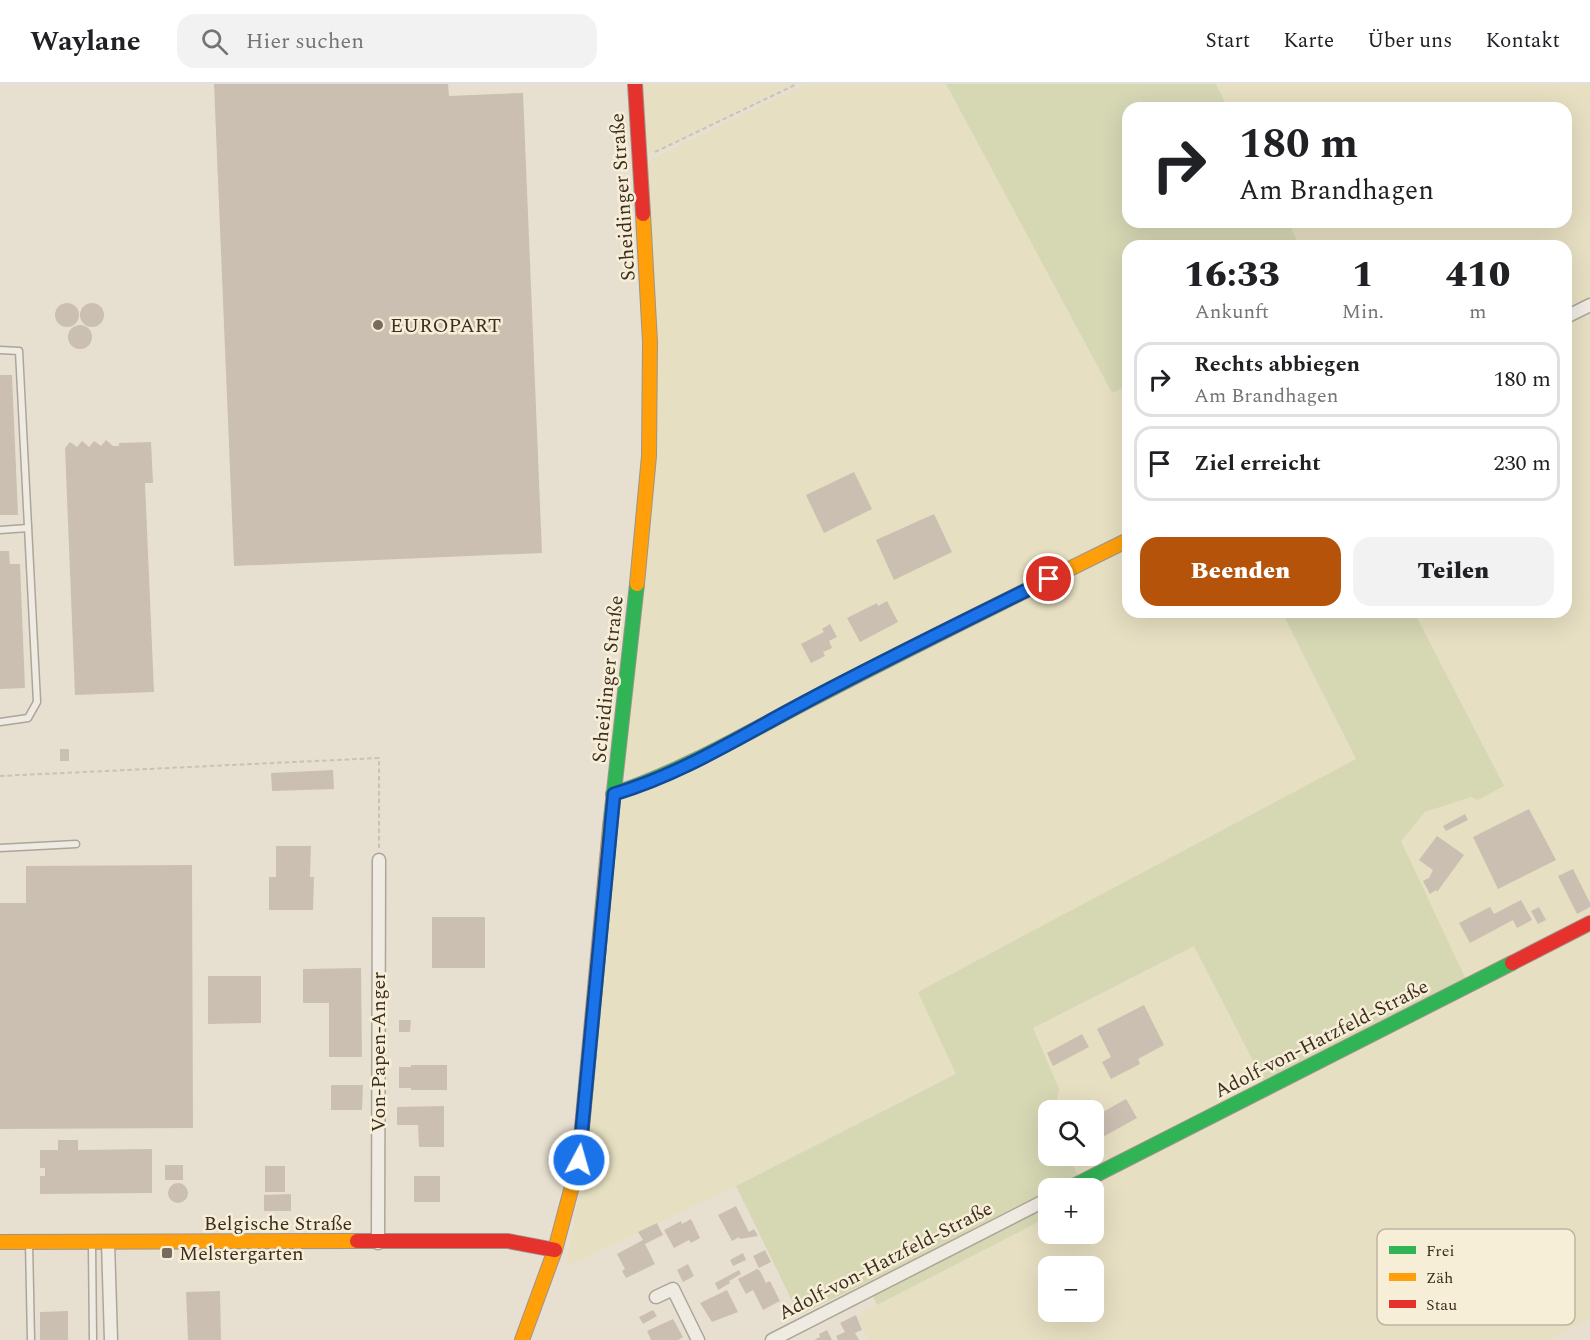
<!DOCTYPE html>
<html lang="de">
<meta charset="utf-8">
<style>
:root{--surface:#fff;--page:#f2f2f2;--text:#202124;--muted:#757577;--line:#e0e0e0;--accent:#b45309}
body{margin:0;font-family:Spectral,serif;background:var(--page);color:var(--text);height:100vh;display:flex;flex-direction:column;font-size:22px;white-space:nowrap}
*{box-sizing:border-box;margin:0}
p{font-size:20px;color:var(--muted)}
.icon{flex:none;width:33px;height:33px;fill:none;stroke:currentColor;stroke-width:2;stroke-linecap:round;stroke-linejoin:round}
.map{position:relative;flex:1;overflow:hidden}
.details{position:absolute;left:1122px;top:156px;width:450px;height:378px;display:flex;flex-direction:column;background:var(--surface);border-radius:18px;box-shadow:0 6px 24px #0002}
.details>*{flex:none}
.top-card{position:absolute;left:1122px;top:18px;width:450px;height:126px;border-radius:18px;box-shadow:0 6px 24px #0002;background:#fff;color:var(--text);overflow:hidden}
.buttons{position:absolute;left:1038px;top:1016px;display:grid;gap:12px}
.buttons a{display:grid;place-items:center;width:66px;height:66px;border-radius:12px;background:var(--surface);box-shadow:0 6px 24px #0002;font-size:30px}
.pin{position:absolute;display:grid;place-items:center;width:51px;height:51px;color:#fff;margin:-26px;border:3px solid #fff;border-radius:50%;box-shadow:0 2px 6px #0007}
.me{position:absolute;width:66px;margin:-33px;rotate:6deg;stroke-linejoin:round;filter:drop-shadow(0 0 4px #0008)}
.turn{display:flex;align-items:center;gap:21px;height:126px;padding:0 18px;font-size:27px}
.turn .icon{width:78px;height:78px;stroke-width:2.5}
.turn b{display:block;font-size:42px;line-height:51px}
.eta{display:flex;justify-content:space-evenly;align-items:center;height:102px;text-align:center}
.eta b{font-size:36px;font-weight:800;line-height:42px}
.action{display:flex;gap:12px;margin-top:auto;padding:12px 18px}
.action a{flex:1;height:69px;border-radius:18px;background:var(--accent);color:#fff;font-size:24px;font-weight:800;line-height:69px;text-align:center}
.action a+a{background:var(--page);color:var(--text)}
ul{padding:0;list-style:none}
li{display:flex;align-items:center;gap:18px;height:75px;margin:0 12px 9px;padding:0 6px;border:3px solid var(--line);border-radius:18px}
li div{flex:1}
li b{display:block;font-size:22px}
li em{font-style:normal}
header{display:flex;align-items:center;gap:36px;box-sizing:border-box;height:84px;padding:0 30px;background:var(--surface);border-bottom:2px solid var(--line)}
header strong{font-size:28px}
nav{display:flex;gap:33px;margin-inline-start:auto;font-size:21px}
.search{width:420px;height:54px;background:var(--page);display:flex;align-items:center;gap:15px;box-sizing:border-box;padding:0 21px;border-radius:18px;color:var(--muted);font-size:22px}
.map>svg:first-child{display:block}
</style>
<header>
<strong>Waylane</strong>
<div class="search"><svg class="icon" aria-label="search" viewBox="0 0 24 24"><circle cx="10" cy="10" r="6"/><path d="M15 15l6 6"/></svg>Hier suchen</div>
<nav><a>Start</a><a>Karte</a><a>Über uns</a><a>Kontakt</a></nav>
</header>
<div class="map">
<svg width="1590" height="1256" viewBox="0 0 1590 1256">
<rect width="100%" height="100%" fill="#e7e0d1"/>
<g fill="#e6dfc2" fill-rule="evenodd">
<path d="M641 0H793L645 72Z"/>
<path d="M806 0H946L1111 308 1128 301V453L643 696 623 691 647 457 646 78Z"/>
<path d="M1216 0H1590V218L1566 230V162H1300L1288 138H1566V24H1228Z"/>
<path d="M1590 223V837L1468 900 1401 757 1425 728 1504 702 1414 528H1566V235Z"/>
<path d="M1128 458V528H1282L1356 675 919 908 956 990 736 1102 566 1183 585 1078 619 716Z"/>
<path d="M1590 840V1234L1548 1256H868L858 1231 1048 1133V1149H1094V1104H1076ZM1048 1182H1094V1227H1048Z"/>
<path d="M1194 861 1266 1002 1080 1097 1069 1071H1094V1026H1055L1033 944Z"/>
</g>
<g fill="#d6d7b3">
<path d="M946 0H1216L1228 24H1128V138H1288L1300 162H1128V301L1112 309Z"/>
<path d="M1282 528H1414L1504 702 1478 716 1471 713 1425 728 1401 757 1468 900 1266 1002 1194 862 1033 944 1059 1005 1055 1026H1048V1071H1069L1080 1097 1065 1104H1048V1112L799 1231 736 1102 956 990 918 908 1356 675Z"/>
<path d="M1048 1118V1133L877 1221 871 1209Z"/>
</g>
<g fill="#cbbfb2">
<path d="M214 0H448L449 12 523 9 542 469 234 482Z"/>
<circle cx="92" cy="231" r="12"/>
<circle cx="67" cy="231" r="12"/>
<circle cx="80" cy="253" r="12"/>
<path d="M0 291H12L18 431H0Z"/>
<path d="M106 356 113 362H119V359L151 358 153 399H145L154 608 75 611 65 364 70 358 77 363 82 357 89 363 94 357 101 362Z"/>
<path d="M854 388 872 425 824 449 806 411Z"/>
<path d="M934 430 952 468 894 496 876 456Z"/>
<path d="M0 467H9L10 480H20L25 604 0 605Z"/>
<path d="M887 517 898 538 860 558 847 534 877 519 878 522Z"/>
<path d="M830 540 837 553 829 557 832 564 823 568 825 572 811 579 801 560 824 548 822 545Z"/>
<rect x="60" y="665" width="9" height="12"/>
<path d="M333 686 334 705 272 707 271 689Z"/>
<path d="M1529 725 1556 776 1498 805 1473 753Z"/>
<path d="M1465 730 1468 736 1446 747 1443 742Z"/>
<path d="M1437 752 1464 771 1437 808 1436 806 1430 810 1423 797 1429 794 1433 786 1419 776Z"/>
<path d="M276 762H311L310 793H314L313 826H269V793H276Z"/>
<path d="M192 781 193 1044 0 1045V819H26V782Z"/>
<path d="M1573 785 1590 819V823L1577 830 1558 792Z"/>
<path d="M1521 816 1532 836 1517 844 1513 836 1470 859 1459 839 1490 823 1494 830Z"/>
<path d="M1539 823 1546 836 1538 840 1531 827Z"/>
<rect x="432" y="833" width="53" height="51"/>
<path d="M361 884 362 973H329V919H303V885Z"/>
<path d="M208 892H261V939L208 940Z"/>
<path d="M1144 921 1164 961 1138 975 1140 980 1111 995 1102 978 1111 973 1097 945Z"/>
<path d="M399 936H411L410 948H399Z"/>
<path d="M1082 950 1089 963 1053 982 1047 969Z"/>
<path d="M411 981H447V1006H411V1004H399V983H411Z"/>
<path d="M331 1001H363L362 1026H331Z"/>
<path d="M1126 1015 1137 1034 1099 1055 1094 1044V1027L1101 1023 1103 1028Z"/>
<path d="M444 1022V1063H419L418 1041H397V1023Z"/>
<path d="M58 1056H78V1066L152 1065V1109L40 1110V1092H45V1084H40V1066H58Z"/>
<rect x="165" y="1081" width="18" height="15"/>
<rect x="265" y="1082" width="20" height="26"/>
<rect x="414" y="1092" width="26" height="26"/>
<circle cx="178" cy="1109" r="10"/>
<path d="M291 1110V1127H264V1111Z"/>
<path d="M736 1122 749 1148 754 1145 758 1152 740 1155 739 1153 732 1157 718 1131Z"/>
<path d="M691 1135 700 1154 691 1159 689 1156 674 1164 664 1146 681 1137 682 1140Z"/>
<path d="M657 1139 663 1151 645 1160 655 1180 626 1194 622 1187 625 1185 617 1170 643 1156 638 1148Z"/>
<path d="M765 1166 771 1178 759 1184 753 1172Z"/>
<path d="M743 1169 746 1176 733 1182 730 1176Z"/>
<path d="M688 1180 694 1192 683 1198 677 1186Z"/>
<path d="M757 1185 760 1187 766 1199 770 1197 780 1217 763 1226 753 1206 746 1210 738 1195Z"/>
<path d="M739 1186 741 1190 729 1197 730 1199 718 1206 715 1199Z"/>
<path d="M727 1206 738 1228 712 1238 700 1219Z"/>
<path d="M220 1207 221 1256H188L186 1208Z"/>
<path d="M653 1226 657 1232 643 1240 639 1233Z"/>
<path d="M68 1227V1256H40V1228Z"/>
<path d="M856 1231 862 1246 855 1249 859 1256H838L836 1252 845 1248 840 1239Z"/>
<path d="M673 1235 683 1253 678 1256H651L647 1247Z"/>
<path d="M827 1246 832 1256H814L820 1253 819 1250Z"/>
</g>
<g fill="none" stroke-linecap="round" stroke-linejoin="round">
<g stroke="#ada599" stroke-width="9">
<g id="lane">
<path d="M0 266 19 267 37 618 28 634 0 638"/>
<path d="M0 446 28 444"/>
<path d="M0 764 76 760"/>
<path d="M29 1159 31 1256"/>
<path d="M92 1161 93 1256"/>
</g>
</g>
<g stroke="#ada599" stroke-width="15">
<g id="street">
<path d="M1566 233 1590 221"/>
<path d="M108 1158 111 1256"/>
<path d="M378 1159 379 776"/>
<path d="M656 1213 673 1205 698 1256"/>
<path d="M772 1256 1048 1115"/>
</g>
</g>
<g stroke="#9c958a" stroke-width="16">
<g id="fast">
<path d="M613 710C683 687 745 650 810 616 884 577 959 540 1033 503"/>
<path d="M610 743 637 500"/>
<path d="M1070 1104 1512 879"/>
</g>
</g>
<g stroke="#9c958a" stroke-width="16">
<g id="slow">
<path d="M637 500 649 372 650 258 643 130"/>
<path d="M1033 503 1128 456"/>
<path d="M0 1158 357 1157"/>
<path d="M522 1256 555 1166 579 1076 610 743"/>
</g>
</g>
<g stroke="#9c958a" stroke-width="16">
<g id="jam">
<path d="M635 0 643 130"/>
<path d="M1512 879 1590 839"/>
<path d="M357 1157H508L555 1166"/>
</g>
</g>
<g stroke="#c8c2b9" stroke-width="2" stroke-dasharray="4.5 3" stroke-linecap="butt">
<path d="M655 68 797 0"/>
<path d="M0 692 379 674V764"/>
</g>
<use href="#lane" stroke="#efebe3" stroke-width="6"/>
<use href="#street" stroke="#efebe3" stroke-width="12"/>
<use href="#fast" stroke="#30b455" stroke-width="14"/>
<use href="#slow" stroke="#ff9f0a" stroke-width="14"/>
<use href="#jam" stroke="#e5322d" stroke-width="14"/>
</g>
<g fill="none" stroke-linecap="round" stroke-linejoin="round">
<g stroke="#114b97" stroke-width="15">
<path id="route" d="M579 1076 614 710C683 690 746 649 809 616 888 574 969 535 1049 495"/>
</g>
<use href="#route" stroke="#1a73e8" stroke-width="10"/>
</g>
<g fill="#786c5e" stroke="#f7eed8" stroke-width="2">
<circle cx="378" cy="241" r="6"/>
<rect x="161" y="1163" width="12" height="12" rx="3"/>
</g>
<g text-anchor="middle" stroke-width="5" stroke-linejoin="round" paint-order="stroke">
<g font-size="20" fill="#3d2e20" stroke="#f7eed8">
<text transform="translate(622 113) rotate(-94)" y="7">Scheidinger Straße</text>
<text transform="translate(607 595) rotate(-84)" y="7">Scheidinger Straße</text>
<text transform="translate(1321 954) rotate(-27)" y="7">Adolf-von-Hatzfeld-Straße</text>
<text transform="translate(378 968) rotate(-90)" y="7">Von-Papen-Anger</text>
<text x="278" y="1146">Belgische Straße</text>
<text transform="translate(885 1176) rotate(-27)" y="7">Adolf-von-Hatzfeld-Straße</text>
</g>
<g font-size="20" fill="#3d2e20" stroke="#f7eed8" text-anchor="start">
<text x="390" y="248">EUROPART</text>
<text x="179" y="1176">Melstergarten</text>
</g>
</g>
<rect x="1377" y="1145" width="198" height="96" rx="9" fill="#f7eed8" stroke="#bfb4a1" stroke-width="1.5"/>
<rect x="1389" y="1162" width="27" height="8" fill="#30b455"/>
<rect x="1389" y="1189" width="27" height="8" fill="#ff9f0a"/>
<rect x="1389" y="1216" width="27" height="8" fill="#e5322d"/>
<g font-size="16" fill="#3d2e20">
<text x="1426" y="1172">Frei</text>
<text x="1426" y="1199">Zäh</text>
<text x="1426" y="1226">Stau</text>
</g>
</svg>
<div class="buttons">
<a><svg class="icon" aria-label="search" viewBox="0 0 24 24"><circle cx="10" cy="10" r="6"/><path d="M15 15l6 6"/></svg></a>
<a>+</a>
<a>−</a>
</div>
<div class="pin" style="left:1049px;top:495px;background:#d93025"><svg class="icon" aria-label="arrive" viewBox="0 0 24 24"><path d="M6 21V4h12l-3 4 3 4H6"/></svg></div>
<svg class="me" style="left:579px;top:1076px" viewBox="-20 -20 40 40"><circle r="17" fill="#1a73e8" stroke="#fff" stroke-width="3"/><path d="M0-11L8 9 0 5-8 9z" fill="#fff"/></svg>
<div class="top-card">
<div class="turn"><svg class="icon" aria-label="right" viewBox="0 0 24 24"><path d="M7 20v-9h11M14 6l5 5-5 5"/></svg><div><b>180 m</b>Am Brandhagen</div></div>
</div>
<section class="details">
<div class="eta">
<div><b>16:33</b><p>Ankunft</p></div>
<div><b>1</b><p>Min.</p></div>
<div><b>410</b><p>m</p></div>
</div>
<ul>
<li><svg class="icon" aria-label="right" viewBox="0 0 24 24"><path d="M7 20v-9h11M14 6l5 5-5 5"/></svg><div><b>Rechts abbiegen</b><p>Am Brandhagen</p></div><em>180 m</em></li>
<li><svg class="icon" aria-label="arrive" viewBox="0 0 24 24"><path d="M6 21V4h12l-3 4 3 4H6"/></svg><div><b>Ziel erreicht</b></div><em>230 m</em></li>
</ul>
<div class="action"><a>Beenden</a><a>Teilen</a></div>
</section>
</div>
